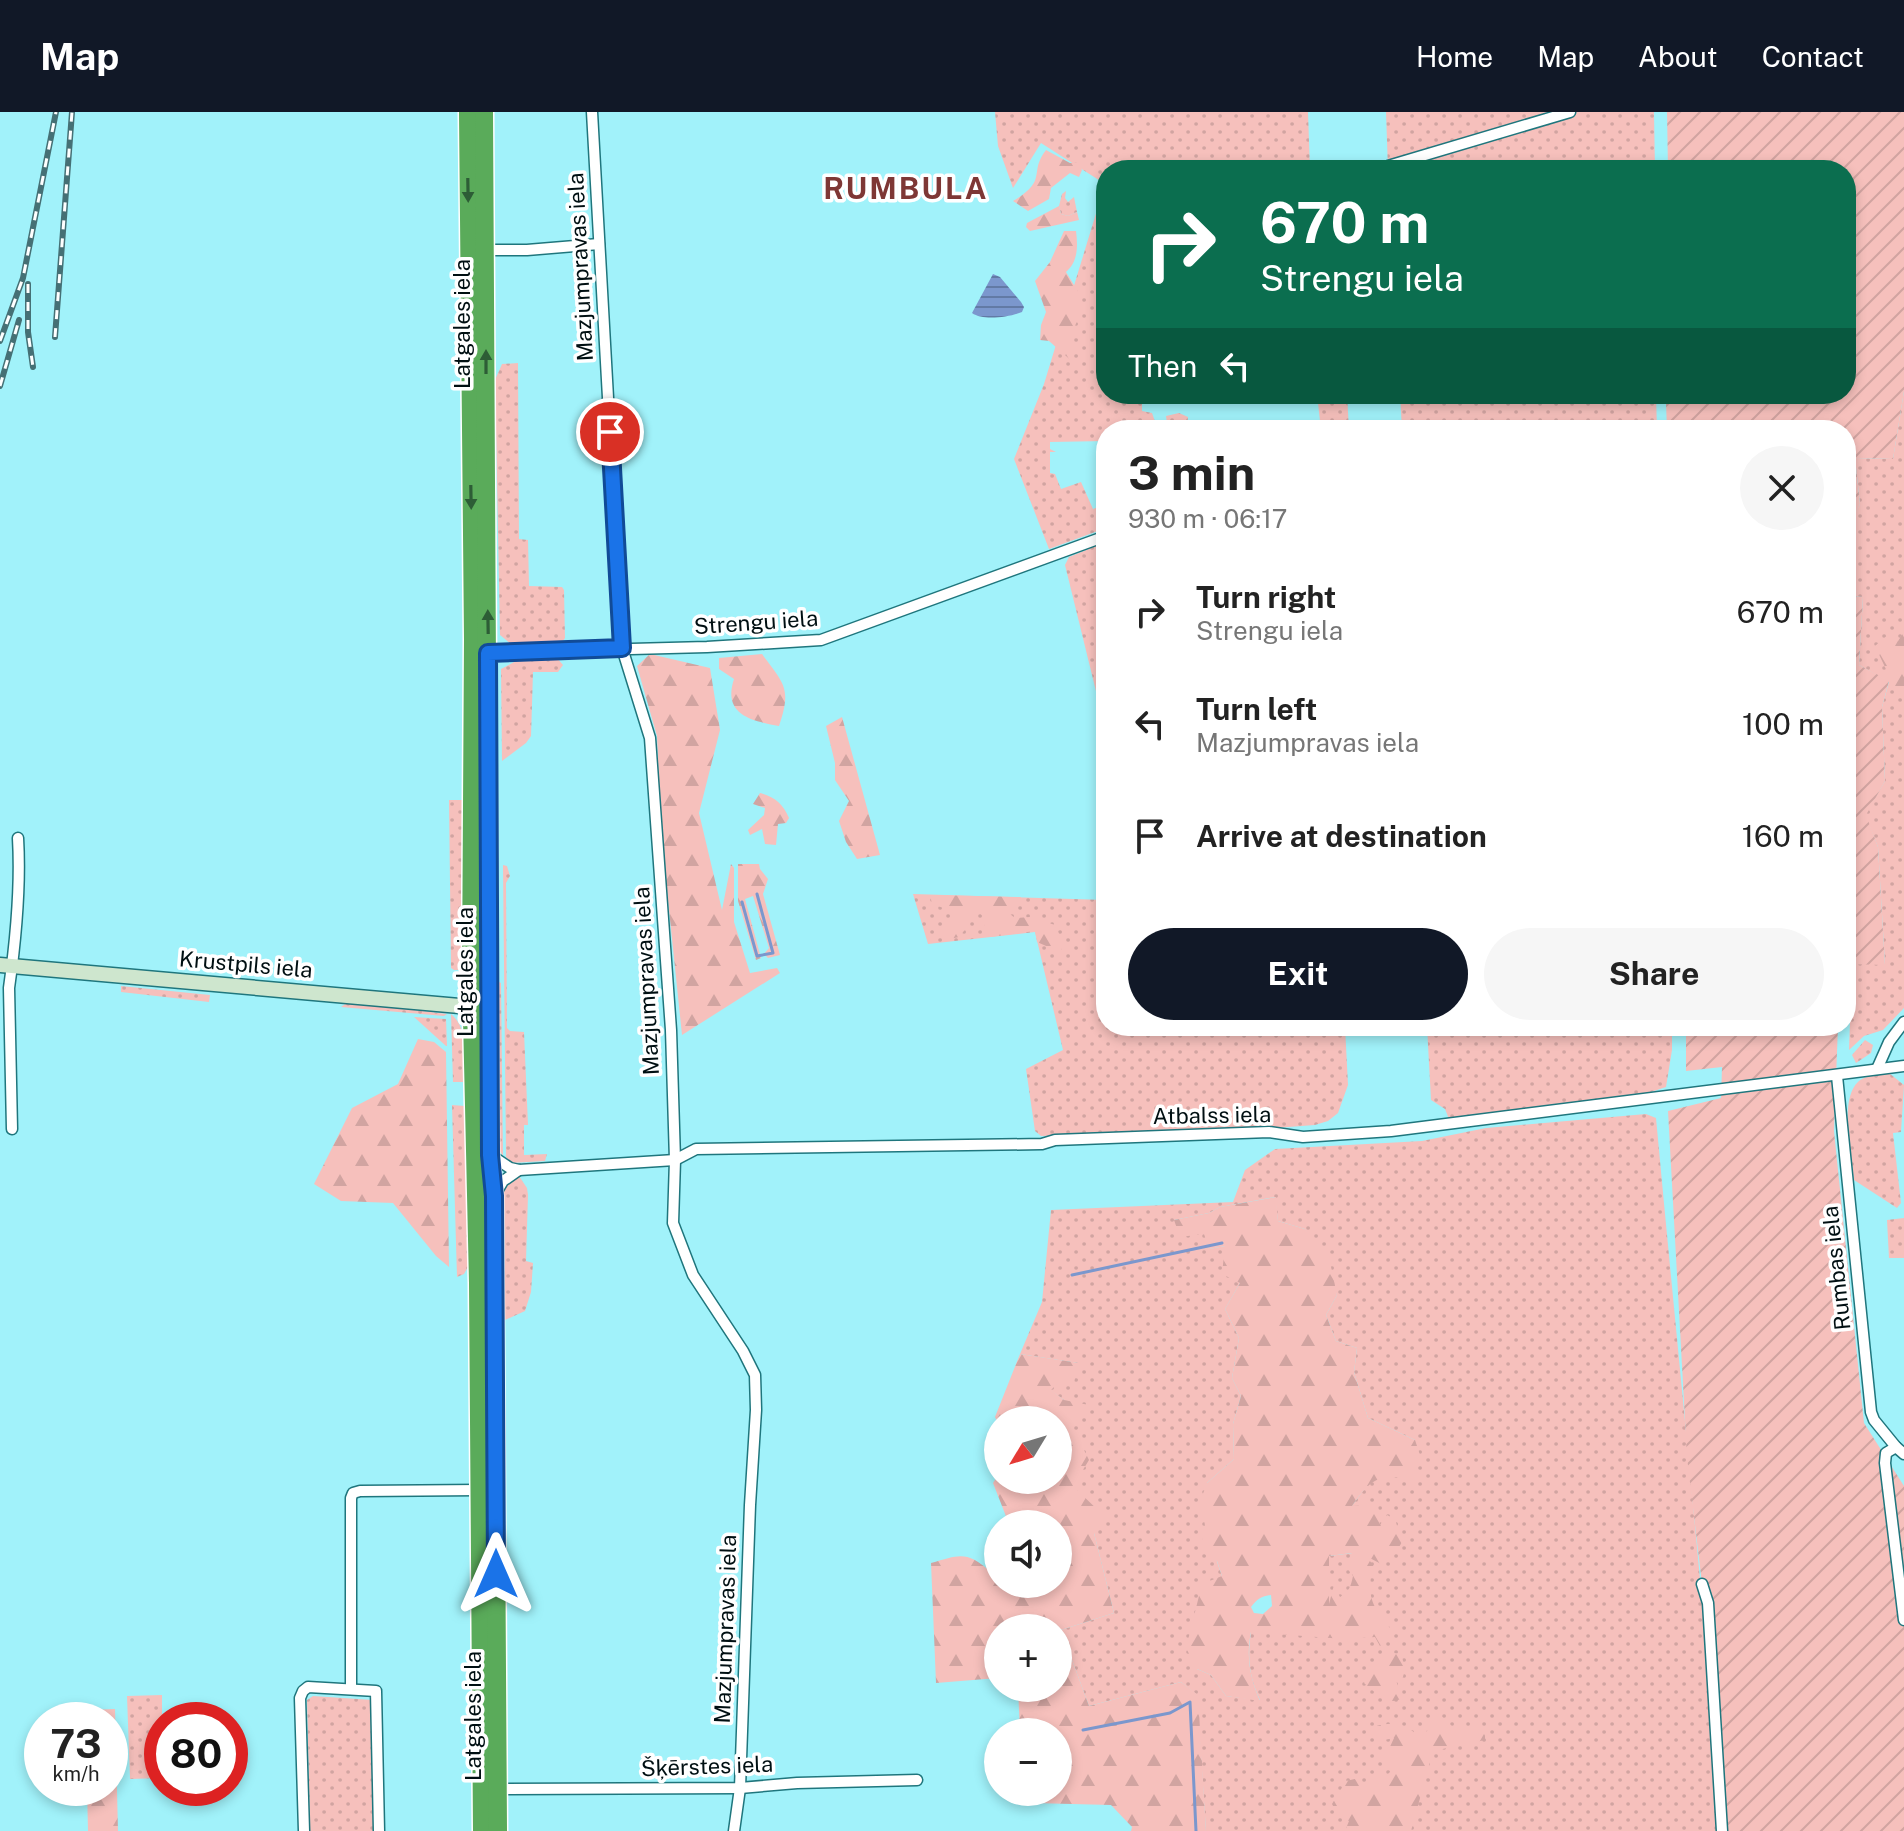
<!DOCTYPE html>
<meta charset="utf-8">
<style>
:root{--surface:#fff;--page:#f6f6f6;--text:#222;--muted:#767676;--accent:#111827}
body{margin:0;font-family:"Public Sans",sans-serif;background:var(--page);color:var(--text);height:100vh;display:flex;flex-direction:column;font-size:30px;white-space:nowrap}
*{box-sizing:border-box;margin:0}
p{font-size:26px;color:var(--muted)}
.icon{flex:none;width:44px;height:44px;fill:none;stroke:currentColor;stroke-width:2;stroke-linecap:round;stroke-linejoin:round}
.map{position:relative;flex:1;overflow:hidden}
.side{position:absolute;left:1096px;top:308px;width:760px;height:616px;display:flex;flex-direction:column;background:var(--surface);border-radius:32px;box-shadow:0 4px 12px #0003}
.side>*{flex:none}
.guide{position:absolute;left:1096px;top:48px;width:760px;height:244px;border-radius:32px;box-shadow:0 4px 12px #0003;background:#0b6e4f;color:#fff;overflow:hidden}
.needle{width:52px;rotate:232deg}
.tools{position:absolute;left:984px;top:1294px;display:grid;gap:16px}
.tools a{display:grid;place-items:center;width:88px;height:88px;border-radius:50%;background:var(--surface);box-shadow:0 4px 12px #0003;font-size:40px}
.speed{position:absolute;left:24px;top:1590px;display:flex;gap:16px;font-size:40px;font-weight:700;text-align:center}
.speed>*{display:grid;place-content:center;width:104px;height:104px;border-radius:50%;background:var(--surface);box-shadow:0 4px 12px #0003;line-height:1}
.speed small{font-size:20px;font-weight:400}
.speed .limit{border:12px solid #d22;background:#fff;color:#111}
.pin{position:absolute;display:grid;place-items:center;width:68px;height:68px;color:#fff;margin:-34px;border:4px solid #fff;border-radius:50%;box-shadow:0 2px 8px #0007}
.me{position:absolute;width:88px;margin:-44px;rotate:0deg;stroke-linejoin:round;filter:drop-shadow(0 0 6px #0008)}
.turn{display:flex;align-items:center;gap:28px;height:168px;padding:0 32px;font-size:36px}
.turn .icon{width:104px;height:104px;stroke-width:2.5}
.turn b{display:block;font-size:56px;line-height:68px}
.then{display:flex;align-items:center;height:76px;padding:0 32px;background:#0003;gap:16px;font-size:30px}
.round{display:grid;place-items:center;flex:none;width:84px;height:84px;border-radius:42px;background:var(--page)}
.summary{display:flex;align-items:center;justify-content:space-between;height:136px;padding:0 32px}
h1{font-size:48px;font-weight:700;line-height:60px}
.action{display:flex;gap:16px;margin-top:auto;padding:16px 32px}
.action a{flex:1;height:92px;border-radius:48px;background:var(--accent);color:#fff;font-size:32px;font-weight:700;line-height:92px;text-align:center}
.action a+a{background:var(--page);color:var(--text)}
ul{padding:0;list-style:none}
li{display:flex;align-items:center;gap:24px;height:112px;padding:0 32px}
li div{flex:1}
li b{display:block;font-size:30px}
li em{font-style:normal}
header{display:flex;align-items:center;gap:48px;box-sizing:border-box;height:112px;padding:0 40px;background:var(--accent);color:#fff}
header strong{font-size:38px}
nav{display:flex;gap:44px;margin-inline-start:auto;font-size:28px}
.map>svg:first-child{display:block}
</style>
<header>
<strong>Map</strong>
<nav><a>Home</a><a>Map</a><a>About</a><a>Contact</a></nav>
</header>
<div class="map">
<svg width="1904" height="1719" viewBox="0 0 1904 1719">
<defs>
<pattern id="grass-dots" width="8" height="8" patternUnits="userSpaceOnUse" patternTransform="scale(2)"><rect width="8" height="8" fill="#f6c0bc"/><path d="M2 2h.1M6 6h.1" fill="none" stroke="#d1a4a1" stroke-width="1.8" stroke-linecap="round"/></pattern>
<pattern id="forest-firs" width="22" height="20" patternUnits="userSpaceOnUse" patternTransform="scale(2)"><rect width="22" height="20" fill="#f6c0bc"/><path d="M5 1l3.5 6h-7zM16 11l3.5 6h-7z" fill="#d1a4a1"/></pattern>
<pattern id="garden-furrows" width="10" height="10" patternUnits="userSpaceOnUse" patternTransform="scale(2)"><rect width="10" height="10" fill="#f6c0bc"/><path d="M-1 1l2-2M0 10L10 0M9 11l2-2" fill="none" stroke="#d1a4a1"/></pattern>
<pattern id="water-rules" width="6" height="5" patternUnits="userSpaceOnUse" patternTransform="scale(2)"><rect width="6" height="5" fill="#7b97cd"/><path d="M0 2.5h6" fill="none" stroke="#627aa5"/></pattern>
</defs>
<rect width="100%" height="100%" fill="#a1f2fa"/>
<g fill="url(#grass-dots)" fill-rule="evenodd">
<path d="M995 0H1308L1310 58H1106V282H1142V299L1152 301 1158 318H1106V329L1050 330V337L1056 340H1050V361L1055 362 1061 377 1081 370 1093 397 1106 392V416L1049 437 1014 347 1044 272 1105 72 1041 31 1013 76 998 34Z"/>
<path d="M1386 0H1654L1655 58H1388Z"/>
<path d="M1066 79 1065 86 1068 90 1074 85 1077 100 1068 104 1061 102 1059 94 1062 82Z"/>
<path d="M518 251 519 427 528 428 529 474 562 475 564 478 565 526 561 532 512 533 500 523 495 268 502 252Z"/>
<path d="M1904 279V896L1883 918 1864 924 1849 938 1852 852H1885L1878 735 1865 703 1885 669 1882 595 1889 570 1859 553 1863 485 1846 484V419L1860 392 1855 346 1893 347Z"/>
<path d="M1317 282H1347L1349 318H1321Z"/>
<path d="M1400 282H1656L1657 318H1402Z"/>
<path d="M1179 301 1188 305 1187 318H1168L1166 304Z"/>
<path d="M1106 430V620L1065 453 1069 445Z"/>
<path d="M557 546 563 553 558 560H533L531 624 526 631 502 649 501 557 520 547Z"/>
<path d="M449 688H463V858H454L451 856Z"/>
<path d="M503 753 507 754 510 764 506 771 507 916 510 919 524 920 528 1013H524V1043L547 1042 545 1049 511 1051 506 1045Z"/>
<path d="M913 782 1106 788V914H1345L1348 973 1338 1001 1328 1009 1315 1013 1275 1016 1041 1024 1035 1019 1026 957 1063 938 1035 820 928 832Z"/>
<path d="M497 869 501 871 503 1044 499 1038Z"/>
<path d="M121 874 210 883 209 890 121 880Z"/>
<path d="M348 890 447 902 444 904 341 895Z"/>
<path d="M451 902C470 918 464 947 465 970H453Z"/>
<path d="M414 905 446 907 447 934H446Z"/>
<path d="M1427 914H1672V938L1666 975 1648 981 1449 1007 1445 997 1431 988Z"/>
<path d="M1865 928 1873 933 1871 941 1856 951 1852 943Z"/>
<path d="M1889 961 1904 973 1901 1020 1893 1021 1901 1091 1897 1096 1854 1068C1852 1043 1836 978 1864 966 1871 963 1881 962 1889 961Z"/>
<path d="M452 993 465 994 469 1031 468 1155 464 1162 457 1165Z"/>
<path d="M1646 1002 1656 1006C1678 1244 1703 1481 1722 1719H1206L1197 1583 1181 1570 1089 1594 1061 1518 1114 1501 1094 1421 1072 1374 1073 1316 1064 1288 1050 1278 1078 1251 1020 1242 1042 1190 1051 1098 1233 1090 1245 1058 1275 1037 1422 1029 1486 1016ZM1275 1085 1278 1109 1305 1117 1337 1183 1326 1203 1336 1229 1357 1236 1354 1260 1368 1306 1415 1328 1382 1364 1368 1372 1351 1395 1353 1441 1329 1444 1328 1497 1251 1520C1247 1546 1249 1564 1260 1588L1226 1584 1211 1563 1197 1557 1222 1464 1206 1418 1207 1371 1234 1347 1233 1312 1241 1284 1232 1266 1239 1226 1225 1197 1240 1171 1225 1134 1209 1137 1205 1122 1174 1108 1209 1101 1220 1095Z"/>
<path d="M519 1064 527 1076 528 1083 526 1149 533 1151 531 1180 525 1199 505 1208 504 1076 510 1067Z"/>
<path d="M1904 1106V1146H1889L1887 1108Z"/>
<path d="M162 1583V1666L130 1667 127 1584Z"/>
<path d="M313 1584 373 1588 376 1719H310L307 1588Z"/>
</g>
<g fill="url(#forest-firs)" fill-rule="evenodd">
<path d="M1046 38 1070 51 1078 50 1082 58 1079 65 1070 61 1051 76 1049 87 1028 99 1013 89C1049 68 1028 61 1046 38Z"/>
<path d="M1059 94 1061 102 1068 104 1077 100 1079 108 1030 119 1026 115 1027 111Z"/>
<path d="M1064 119H1076C1078 134 1078 150 1066 160L1079 181V205L1069 227 1074 251 1049 229 1040 228 1041 213 1046 200 1035 169 1050 150Z"/>
<path d="M1904 519V577L1894 574 1875 534 1888 523 1898 529Z"/>
<path d="M650 542 710 556 720 618 699 701 722 798 731 752 734 756V810L750 861 777 856 780 861 682 923 661 721 657 624 637 554Z"/>
<path d="M762 542C784 572 792 576 779 614 752 609 722 603 734 567L719 557V546Z"/>
<path d="M842 605 880 743 857 747 846 730 839 709 849 689 835 668V651L826 614Z"/>
<path d="M760 681C775 685 783 692 789 706L786 711 778 712 776 733 765 732 762 717 750 723 748 718 764 703 765 696 753 692Z"/>
<path d="M738 752H759L760 757 768 767 763 782 780 843 768 846 764 842 769 836 753 784 745 787 761 846 756 848 738 789Z"/>
<path d="M930 783 1021 785 1019 793 1010 802 1015 806 1031 805 1055 813 1064 833 1060 840 1037 830 1035 819 990 825 986 823 984 806 978 798 974 799 968 814 959 825 944 828 940 821 952 810 955 800 932 792Z"/>
<path d="M418 927 434 930 446 940 449 1155 436 1144 393 1091 341 1089 314 1072 352 996 398 972Z"/>
<path d="M1276 1085 1278 1109 1305 1117 1330 1150 1337 1183 1326 1203 1336 1229 1357 1236 1354 1260 1368 1306 1415 1328 1421 1346 1414 1367C1378 1363 1373 1364 1352 1394L1378 1393 1380 1413 1387 1403 1395 1407 1402 1430 1395 1442 1383 1453 1366 1444 1373 1453C1365 1488 1374 1496 1395 1522L1380 1534 1375 1525 1344 1527 1251 1520C1246 1546 1250 1565 1260 1589L1226 1584 1211 1563 1197 1557 1186 1536 1202 1472 1222 1464 1217 1449 1198 1438C1205 1421 1209 1411 1198 1395L1207 1371 1234 1347 1233 1312 1241 1284 1232 1266 1239 1226 1225 1197 1240 1171 1222 1162 1225 1134 1209 1137 1204 1122 1180 1125 1174 1108 1209 1101 1220 1095ZM1352 1441 1347 1456 1353 1464C1351 1474 1349 1480 1340 1485L1334 1473 1329 1492V1444ZM1271 1483 1272 1494 1263 1502 1254 1501 1251 1495C1257 1487 1261 1484 1271 1483Z"/>
<path d="M1020 1242 1079 1251 1074 1270H1059L1051 1278 1064 1288 1089 1293 1073 1316 1089 1348 1073 1374 1106 1406 1094 1421 1114 1501 1061 1518 1089 1594 1181 1570 1198 1583 1206 1719H1131L1132 1715 1111 1693 1032 1691 1028 1680H1058V1620H1020L1018 1576H1058V1516H998V1566L936 1571 931 1451C961 1442 967 1439 991 1460L998 1450V1472H1058V1412H1009L993 1371 998 1363V1368H1058V1308H998V1311L995 1305Z"/>
<path d="M1393 1541 1401 1542 1405 1556 1403 1565 1396 1568 1402 1587 1393 1589 1385 1587 1384 1579 1377 1582 1364 1571 1379 1547Z"/>
<path d="M115 1597 118 1719H88L87 1676H110V1608H86V1598Z"/>
<path d="M1440 1603 1456 1618 1485 1616V1628L1433 1639 1411 1719H1345L1349 1709 1338 1703 1332 1692 1346 1669 1359 1666 1365 1677 1382 1659 1387 1663 1392 1658 1382 1643 1389 1637 1394 1626 1379 1629 1373 1615C1395 1609 1404 1611 1421 1626Z"/>
</g>
<g fill="url(#garden-furrows)">
<path d="M1667 0H1904V279L1893 347 1855 346 1860 392 1848 418H1846V318H1667L1666 291 1669 282H1846V58H1668Z"/>
<path d="M1846 484 1863 485 1859 553 1889 569 1882 595 1885 669 1866 703 1878 735 1885 853 1846 852Z"/>
<path d="M1686 914H1838L1834 1019 1864 1311 1904 1374V1719H1722L1702 1472 1687 1345 1668 999 1721 986 1722 955 1686 959Z"/>
</g>
<path fill="url(#water-rules)" d="M993 162 1000 165 1021 190 1024 195 1022 200C1009 205 983 209 972 201Z"/>
<g fill="none" stroke-linecap="round" stroke-linejoin="round">
<g stroke="#7b97cd" stroke-width="3">
<path d="M742 790 757 844 773 841 757 782"/>
<path d="M1072 1163 1222 1131"/>
<path d="M1083 1618 1170 1601 1190 1590 1196 1719"/>
</g>
<g stroke="#1f767d" stroke-width="13">
<g id="street">
<path d="M592 0 622 536 650 626 671 918 675 1048 673 1111 693 1163 743 1239 755 1263 756 1298 750 1393 740 1676 734 1719"/>
<path d="M1388 54 1570 0"/>
<path d="M485 138H527L599 132"/>
<path d="M482 541 707 535 821 528 1106 424"/>
<path d="M1877 957 1889 930 1904 910"/>
<path d="M1837 964 1871 1300 1874 1308 1896 1335"/>
<path d="M12 1017 9 876C16 826 21 776 18 726"/>
<path d="M492 1044 510 1056 519 1058 675 1048 696 1037 1042 1032 1055 1028 1269 1020 1303 1025 1391 1019 1904 954"/>
<path d="M496 1081 503 1069 519 1058"/>
<path d="M1904 1342 1896 1335 1886 1341 1885 1351 1904 1508"/>
<path d="M1702 1472 1708 1491 1722 1719"/>
<path d="M351 1576V1386L353 1381 360 1379 480 1378"/>
<path d="M498 1677 740 1676 797 1671 917 1668"/>
<path d="M304 1719 300 1586 303 1579 308 1575 376 1579 379 1719"/>
</g>
</g>
<g stroke="#1f767d" stroke-width="17">
<path id="secondary" d="M0 853 482 896"/>
</g>
<g stroke="#fff" stroke-width="21">
<g id="highway">
<path d="M468 0 473 527 471 861 478 1171 482 1719"/>
<path d="M484 0 489 927 490 1043 494 1084 498 1719"/>
</g>
</g>
<use href="#street" stroke="#fff" stroke-width="10"/>
<use href="#secondary" stroke="#cee6ce" stroke-width="14"/>
<use href="#highway" stroke="#5aab5a" stroke-width="18"/>
<g stroke="#457075" stroke-width="6">
<g id="rail">
<path d="M28 172V220L33 255"/>
<path d="M55 225 72 0"/>
<path d="M0 229 23 166 56 0"/>
<path d="M0 274 19 208"/>
</g>
</g>
<use href="#rail" stroke="#fff" stroke-width="3" stroke-dasharray="9" stroke-linecap="butt"/>
</g>
<defs><path id="oneway-solid" d="M-6-.8H1V-3.2L6.5 0L1 3.2V.8H-6Z" transform="scale(2)"/></defs>
<g fill="#2d5d36">
<use href="#oneway-solid" transform="translate(468 78) rotate(89)"/>
<use href="#oneway-solid" transform="translate(486 250) rotate(-90)"/>
<use href="#oneway-solid" transform="translate(471 385) rotate(89)"/>
<use href="#oneway-solid" transform="translate(488 510) rotate(-91)"/>
</g>
<g fill="none" stroke-linecap="round" stroke-linejoin="round">
<g stroke="#114b97" stroke-width="20">
<path id="route" d="M496 1462 494 1084 490 1043 488 541 622 536 610 320"/>
</g>
<use href="#route" stroke="#1a73e8" stroke-width="14"/>
</g>
<g text-anchor="middle" stroke-width="7" stroke-linejoin="round" paint-order="stroke">
<g font-size="22" fill="#000f12" stroke="#fff">
<text transform="translate(580 155) rotate(-93)" y="8">Mazjumpravas iela</text>
<text transform="translate(462 212) rotate(-90)" y="8">Latgales iela</text>
<text transform="translate(756 510) rotate(-4)" y="8">Strengu iela</text>
<text transform="translate(246 852) rotate(5)" y="8">Krustpils iela</text>
<text transform="translate(465 860) rotate(-90)" y="8">Latgales iela</text>
<text transform="translate(646 869) rotate(-93)" y="8">Mazjumpravas iela</text>
<text transform="translate(1212 1003) rotate(-1)" y="8">Atbalss iela</text>
<text transform="translate(1836 1156) rotate(-96)" y="8">Rumbas iela</text>
<text transform="translate(725 1517) rotate(-88)" y="8">Mazjumpravas iela</text>
<text transform="translate(473 1604) rotate(-90)" y="8">Latgales iela</text>
<text transform="translate(707 1654) rotate(-2)" y="8">Šķērstes iela</text>
</g>
<g font-size="30" font-weight="bold" letter-spacing="2" fill="#7e3735" stroke="#fff">
<text x="906" y="87">RUMBULA</text>
</g>
</g>
</svg>
<div class="tools">
<a><svg class="needle" viewBox="-14 -14 28 28"><path d="M0-13l5 13h-10z" fill="#e53935"/><path d="M0 13l5-13h-10z" fill="#767676"/></svg></a>
<a><svg class="icon" aria-label="sound" viewBox="0 0 24 24"><path d="M4 9h4l5-4v14l-5-4H4zM17 9q2 3 0 6"/></svg></a>
<a>+</a>
<a>−</a>
</div>
<div class="speed"><div>73<small>km/h</small></div><div class="limit">80</div></div>
<div class="pin" style="left:610px;top:320px;background:#d93025"><svg class="icon" aria-label="arrive" viewBox="0 0 24 24"><path d="M6 21V4h12l-3 4 3 4H6"/></svg></div>
<svg class="me" style="left:496px;top:1462px" viewBox="-20 -20 40 40"><path d="M0-17L14 15 0 8-14 15z" fill="#1a73e8" stroke="#fff" stroke-width="4"/></svg>
<div class="guide">
<div class="turn"><svg class="icon" aria-label="right" viewBox="0 0 24 24"><path d="M7 20v-9h11M14 6l5 5-5 5"/></svg><div><b>670 m</b>Strengu iela</div></div>
<div class="then">Then<svg class="icon" aria-label="left" viewBox="0 0 24 24"><path d="M17 20v-9H6M10 6l-5 5 5 5"/></svg></div>
</div>
<section class="side">
<div class="summary"><div><h1>3 min</h1><p>930 m · 06:17</p></div><a class="round"><svg class="icon" aria-label="close" viewBox="0 0 24 24"><path d="M6 6l12 12M18 6L6 18"/></svg></a></div>
<ul>
<li><svg class="icon" aria-label="right" viewBox="0 0 24 24"><path d="M7 20v-9h11M14 6l5 5-5 5"/></svg><div><b>Turn right</b><p>Strengu iela</p></div><em>670 m</em></li>
<li><svg class="icon" aria-label="left" viewBox="0 0 24 24"><path d="M17 20v-9H6M10 6l-5 5 5 5"/></svg><div><b>Turn left</b><p>Mazjumpravas iela</p></div><em>100 m</em></li>
<li><svg class="icon" aria-label="arrive" viewBox="0 0 24 24"><path d="M6 21V4h12l-3 4 3 4H6"/></svg><div><b>Arrive at destination</b></div><em>160 m</em></li>
</ul>
<div class="action"><a>Exit</a><a>Share</a></div>
</section>
</div>
